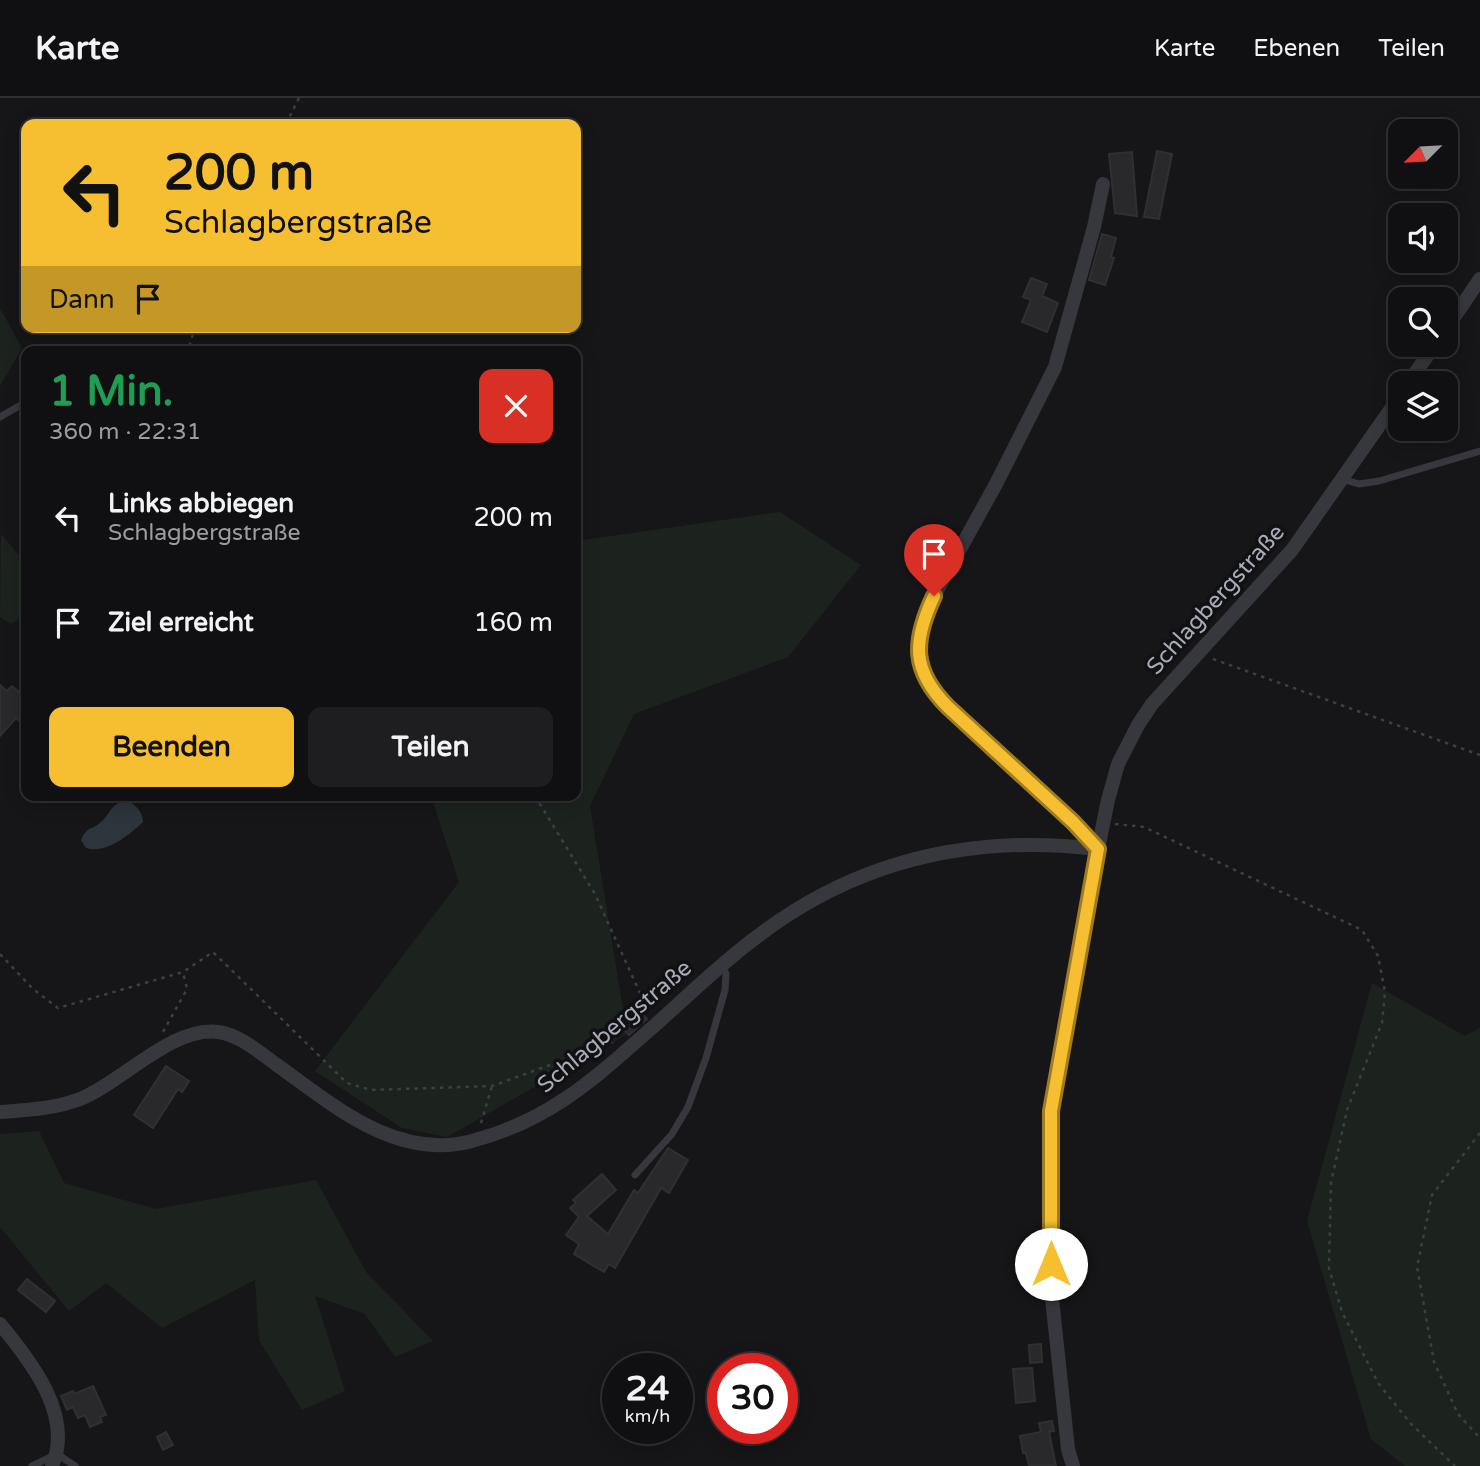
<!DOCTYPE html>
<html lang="de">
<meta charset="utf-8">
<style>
:root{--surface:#101012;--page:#1e1e20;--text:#f1f3f6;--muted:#9c9d9f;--line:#303032;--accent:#f5bf31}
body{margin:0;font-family:"Varela Round",sans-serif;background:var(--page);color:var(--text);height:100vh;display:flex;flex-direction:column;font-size:26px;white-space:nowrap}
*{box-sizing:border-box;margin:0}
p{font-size:23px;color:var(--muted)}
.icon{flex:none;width:38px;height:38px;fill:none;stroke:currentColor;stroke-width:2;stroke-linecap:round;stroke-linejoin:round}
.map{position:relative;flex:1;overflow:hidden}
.sheet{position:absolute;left:21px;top:248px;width:560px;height:455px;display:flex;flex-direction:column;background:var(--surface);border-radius:14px;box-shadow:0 4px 18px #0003,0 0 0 2px var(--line)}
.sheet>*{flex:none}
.top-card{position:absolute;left:21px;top:21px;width:560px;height:214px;border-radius:14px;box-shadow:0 4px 18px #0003,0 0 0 2px var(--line);background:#f5bf31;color:#111;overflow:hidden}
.needle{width:46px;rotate:246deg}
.buttons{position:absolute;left:1388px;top:21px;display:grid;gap:14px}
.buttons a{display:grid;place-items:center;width:70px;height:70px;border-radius:14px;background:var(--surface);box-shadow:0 4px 18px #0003,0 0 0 2px var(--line);font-size:35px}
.speed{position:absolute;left:602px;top:1255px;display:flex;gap:14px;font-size:35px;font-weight:700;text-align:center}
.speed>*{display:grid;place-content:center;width:91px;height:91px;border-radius:50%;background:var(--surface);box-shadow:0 4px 18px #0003,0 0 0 2px var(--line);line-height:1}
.speed small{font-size:18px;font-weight:400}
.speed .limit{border:10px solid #d22;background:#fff;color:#111}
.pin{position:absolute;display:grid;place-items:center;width:60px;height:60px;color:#fff;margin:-72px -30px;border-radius:50% 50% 50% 0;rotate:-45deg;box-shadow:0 0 7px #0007}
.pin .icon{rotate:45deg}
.me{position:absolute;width:77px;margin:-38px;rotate:0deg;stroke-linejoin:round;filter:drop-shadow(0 0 5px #0008)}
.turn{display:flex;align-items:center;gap:24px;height:147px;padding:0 28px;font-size:32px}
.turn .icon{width:91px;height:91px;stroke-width:2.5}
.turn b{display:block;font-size:49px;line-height:60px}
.then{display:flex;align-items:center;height:66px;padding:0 28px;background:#0003;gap:14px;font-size:26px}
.round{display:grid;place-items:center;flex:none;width:74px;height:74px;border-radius:14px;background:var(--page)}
.head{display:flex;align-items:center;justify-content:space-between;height:119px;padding:0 28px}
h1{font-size:42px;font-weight:700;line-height:52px;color:#1e9e55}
.primary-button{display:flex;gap:14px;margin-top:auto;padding:14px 28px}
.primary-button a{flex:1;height:80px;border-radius:14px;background:var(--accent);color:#111;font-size:28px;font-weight:700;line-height:80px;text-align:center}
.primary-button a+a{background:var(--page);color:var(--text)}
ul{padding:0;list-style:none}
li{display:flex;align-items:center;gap:21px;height:105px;padding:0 28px}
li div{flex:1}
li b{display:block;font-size:26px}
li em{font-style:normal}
header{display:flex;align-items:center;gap:42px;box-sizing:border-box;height:98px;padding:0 35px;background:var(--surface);border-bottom:2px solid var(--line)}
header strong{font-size:33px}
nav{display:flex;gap:38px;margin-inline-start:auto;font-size:24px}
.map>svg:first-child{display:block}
</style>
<header>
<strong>Karte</strong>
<nav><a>Karte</a><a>Ebenen</a><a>Teilen</a></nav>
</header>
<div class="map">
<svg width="1480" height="1368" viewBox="0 0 1480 1368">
<rect width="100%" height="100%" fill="#161618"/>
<g fill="#1c231e">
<path d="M0 210 22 250 0 288Z"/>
<path d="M780 414 861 467 788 559 634 616 590 708 627 936 447 1039 402 1030 315 973 459 784 431 698H576V443Z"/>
<path d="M1 436 26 466V517L11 526 0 519Z"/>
<path d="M1372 885 1465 938 1480 930V1368H1405L1371 1341 1307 1123Z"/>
<path d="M39 1033 64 1085 156 1111 316 1082 366 1174 433 1243 395 1259 365 1216 315 1198 345 1293 302 1312 259 1242 255 1182 162 1230 106 1185 69 1213 0 1129V1036Z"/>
</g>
<path fill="#2c343c" d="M125 702C135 705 143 714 143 724 128 738 106 756 86 750L81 742C88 727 91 733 101 724 112 714 109 708 125 702Z"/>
<g fill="#29292c" stroke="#303034" stroke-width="2">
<path d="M1157 53 1172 56 1159 121 1144 119Z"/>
<path d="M1132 54 1137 118 1115 115 1109 56Z"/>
<path d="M1102 136 1116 140 1111 159 1114 160 1105 187 1089 182Z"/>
<path d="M1031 180 1047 186 1042 198 1058 205 1047 234 1022 224 1031 202 1023 199Z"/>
<path d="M0 587 7 593 12 588 26 600V629L16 620 0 638Z"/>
<path d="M640 913 647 921 629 937 621 928Z"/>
<path d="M166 968 189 983 182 994 178 991 153 1030 134 1017Z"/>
<path d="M668 1050 688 1062 669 1095 661 1090 615 1170 609 1166 604 1174 574 1156 579 1146 566 1137 579 1119 570 1110 576 1105 573 1102 602 1076 616 1092 587 1118 608 1136 634 1092 638 1095Z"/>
<path d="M27 1181 55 1203 46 1214 18 1192Z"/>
<path d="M1041 1246 1042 1264 1030 1265 1029 1247Z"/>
<path d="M1032 1270 1035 1303 1016 1305 1013 1271Z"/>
<path d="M93 1288 106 1317 100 1319 102 1324 90 1329 85 1317 78 1320 73 1309 67 1312 61 1298 73 1293 74 1296Z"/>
<path d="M1052 1323 1054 1333 1049 1334 1056 1368H1029L1026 1355H1023L1020 1338 1041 1334 1039 1325Z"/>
<path d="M166 1334 173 1347 163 1352 157 1339Z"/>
</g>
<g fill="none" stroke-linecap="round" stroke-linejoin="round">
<g stroke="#3d3f44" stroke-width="2.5" stroke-dasharray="3.5 5" stroke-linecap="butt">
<path d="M286 26 299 0"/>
<path d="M183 254 190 246 195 229"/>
<path d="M1213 561 1480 657"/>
<path d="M535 698 595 796 649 915"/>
<path d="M1115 726 1144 729 1362 832 1378 858 1385 894 1382 925 1347 1012 1331 1085 1329 1170 1342 1214 1378 1285 1411 1326 1455 1368"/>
<path d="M0 856 33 891 58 910 183 874 213 854 347 985 371 992 492 988 613 944"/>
<path d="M163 934 187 891 183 874"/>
<path d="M481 1025 492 988"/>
<path d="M1480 1035 1432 1097 1417 1169 1434 1264 1458 1316 1480 1340"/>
</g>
<g stroke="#37383d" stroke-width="7">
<path d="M0 319 26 304"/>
<path d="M1342 381 1359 386 1379 383 1480 353"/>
<path d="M635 1077 672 1036 688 1009 706 960 725 892 726 876 722 868"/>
<path d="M32 1368 57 1356 75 1368"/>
</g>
<g stroke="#37383d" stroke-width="14">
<path d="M1446 231 1480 181"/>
<path d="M1408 285 1435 247"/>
<path d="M1098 751 1073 724 941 602 923 573 918 552 921 531 934 498 996 386 1055 269 1094 129 1103 86"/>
<path d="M0 1014C27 1012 54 1011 80 1001 121 985 172 928 218 934 240 937 259 954 277 967 334 1008 397 1063 472 1043 551 1022 595 980 654 928 688 898 721 865 758 838 859 761 973 736 1098 751"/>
<path d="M0 1226C31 1264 74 1317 52 1368"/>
<path d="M1073 1368 1068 1351 1051 1191V1013L1098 751 1108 702 1118 666 1138 627 1152 606 1292 452 1400 298"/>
</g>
</g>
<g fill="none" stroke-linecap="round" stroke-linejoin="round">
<g stroke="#9f7c20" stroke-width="18">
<path id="route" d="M934 498C913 543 911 572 948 609L1073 724 1098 751 1051 1013V1166"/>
</g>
<use href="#route" stroke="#f5bf31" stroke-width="12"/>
</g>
<g text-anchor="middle" stroke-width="7" stroke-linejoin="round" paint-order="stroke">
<g font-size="23" fill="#a8acb8" stroke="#111113">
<text transform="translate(1215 501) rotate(-48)" y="8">Schlagbergstraße</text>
<text transform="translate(614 928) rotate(-40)" y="8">Schlagbergstraße</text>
</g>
</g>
</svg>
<div class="buttons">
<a><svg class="needle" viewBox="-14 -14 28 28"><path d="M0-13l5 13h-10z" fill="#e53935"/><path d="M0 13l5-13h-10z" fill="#9c9d9f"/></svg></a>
<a><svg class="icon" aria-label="sound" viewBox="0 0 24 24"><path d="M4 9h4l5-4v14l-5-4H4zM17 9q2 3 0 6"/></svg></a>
<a><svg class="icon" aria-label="search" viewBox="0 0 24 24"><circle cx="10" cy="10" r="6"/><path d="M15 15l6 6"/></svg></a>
<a><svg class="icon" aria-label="layers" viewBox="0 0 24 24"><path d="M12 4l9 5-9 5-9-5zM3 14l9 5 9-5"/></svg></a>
</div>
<div class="speed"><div>24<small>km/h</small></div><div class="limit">30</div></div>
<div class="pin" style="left:934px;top:498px;background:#d93025"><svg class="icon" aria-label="arrive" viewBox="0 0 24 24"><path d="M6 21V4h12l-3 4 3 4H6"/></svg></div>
<svg class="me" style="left:1051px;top:1166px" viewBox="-20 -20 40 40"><circle r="19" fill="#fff"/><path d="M0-13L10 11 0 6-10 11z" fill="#f5bf31"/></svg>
<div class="top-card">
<div class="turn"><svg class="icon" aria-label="left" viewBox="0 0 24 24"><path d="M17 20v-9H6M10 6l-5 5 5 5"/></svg><div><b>200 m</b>Schlagbergstraße</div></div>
<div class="then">Dann<svg class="icon" aria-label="arrive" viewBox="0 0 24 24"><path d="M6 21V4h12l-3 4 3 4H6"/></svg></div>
</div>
<section class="sheet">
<div class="head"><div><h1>1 Min.</h1><p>360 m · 22:31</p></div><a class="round" style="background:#d93025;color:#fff"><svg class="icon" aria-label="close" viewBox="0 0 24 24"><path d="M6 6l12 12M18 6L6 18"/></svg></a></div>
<ul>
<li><svg class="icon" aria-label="left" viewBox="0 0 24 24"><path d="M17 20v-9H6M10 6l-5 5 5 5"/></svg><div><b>Links abbiegen</b><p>Schlagbergstraße</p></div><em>200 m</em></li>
<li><svg class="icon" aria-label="arrive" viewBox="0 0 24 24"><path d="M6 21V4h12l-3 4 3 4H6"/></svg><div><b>Ziel erreicht</b></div><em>160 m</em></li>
</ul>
<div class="primary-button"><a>Beenden</a><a>Teilen</a></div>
</section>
</div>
